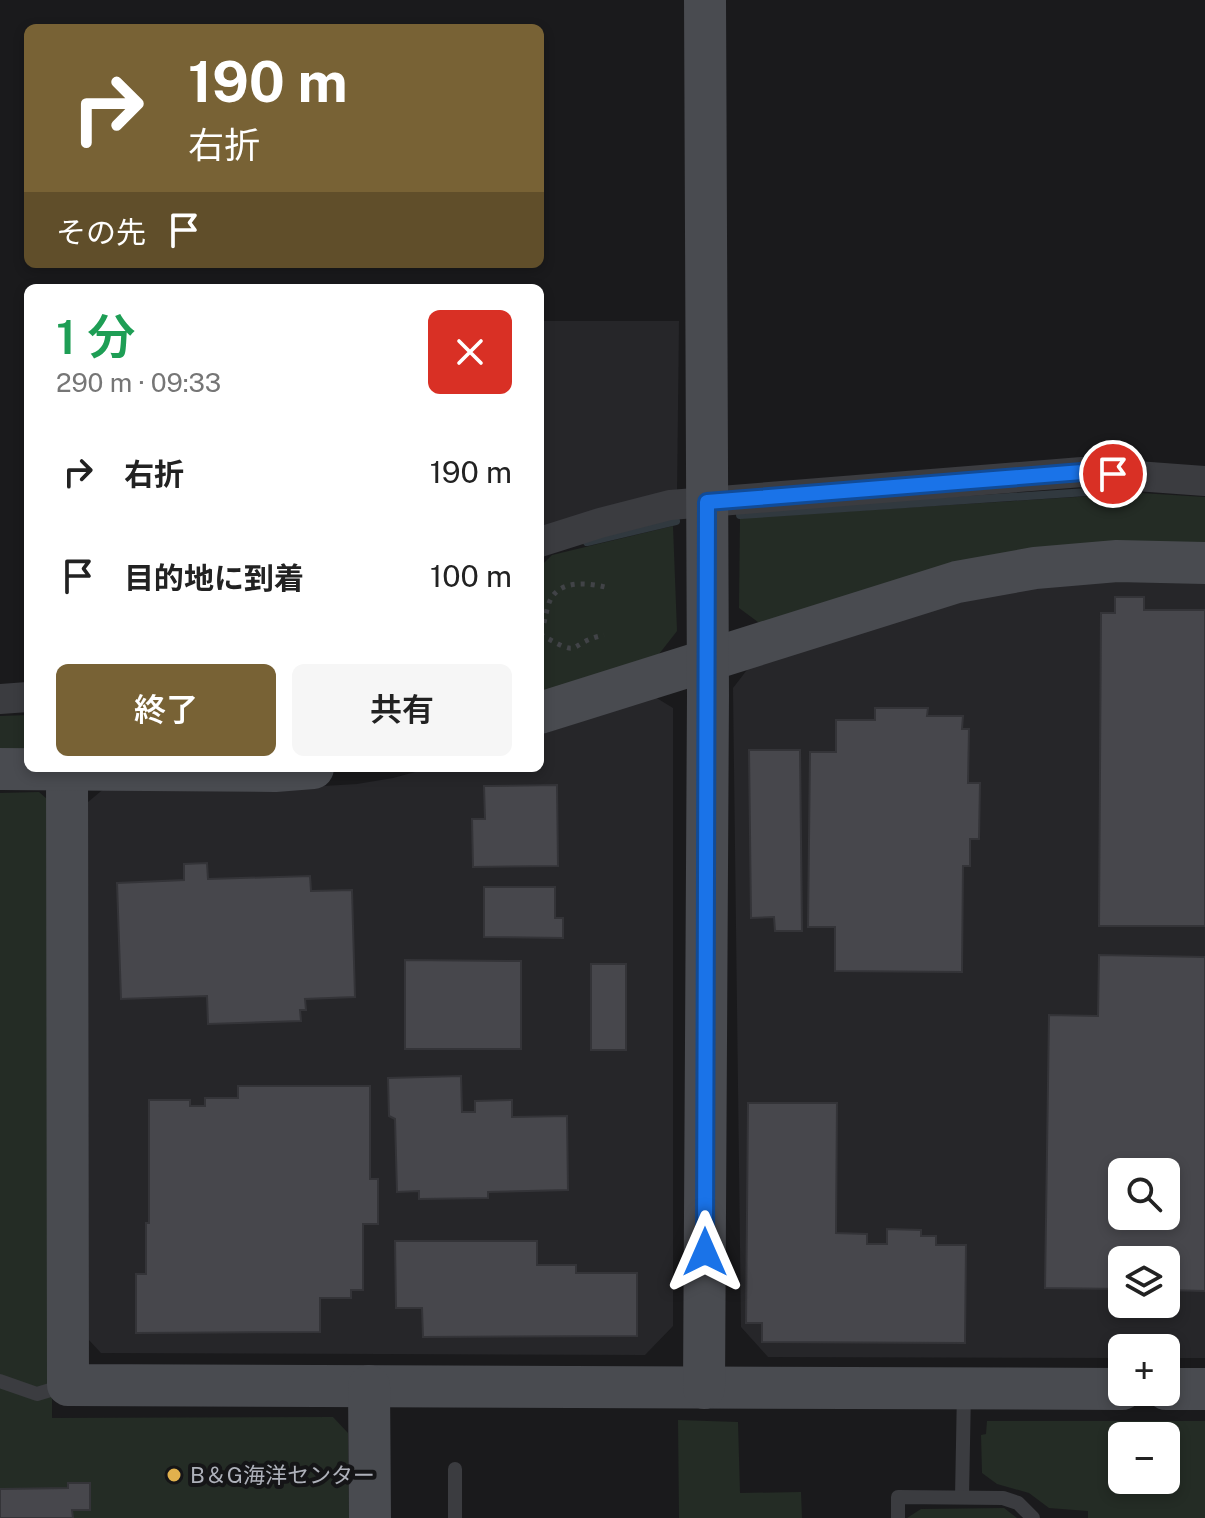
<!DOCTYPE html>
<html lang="ja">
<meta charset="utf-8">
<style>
:root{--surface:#fff;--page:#f6f6f6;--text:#222;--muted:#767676;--accent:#786235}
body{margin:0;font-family:"Public Sans","Noto Sans JP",sans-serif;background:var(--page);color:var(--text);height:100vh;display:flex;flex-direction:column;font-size:30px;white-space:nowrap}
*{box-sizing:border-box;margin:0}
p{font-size:26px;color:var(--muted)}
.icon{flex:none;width:44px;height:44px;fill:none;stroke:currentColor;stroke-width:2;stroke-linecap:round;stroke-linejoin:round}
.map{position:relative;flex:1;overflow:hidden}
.drawer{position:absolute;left:24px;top:284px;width:520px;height:488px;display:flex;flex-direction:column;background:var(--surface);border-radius:12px;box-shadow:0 4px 12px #0003}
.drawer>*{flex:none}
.top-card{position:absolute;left:24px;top:24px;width:520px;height:244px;border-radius:12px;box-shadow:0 4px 12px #0003;background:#786235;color:#fff;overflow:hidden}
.tools{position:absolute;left:1108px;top:1158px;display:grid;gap:16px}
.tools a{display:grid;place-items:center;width:72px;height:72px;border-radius:12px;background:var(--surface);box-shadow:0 4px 12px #0003;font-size:40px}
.pin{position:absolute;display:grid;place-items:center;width:68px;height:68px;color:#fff;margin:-34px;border:4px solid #fff;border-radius:50%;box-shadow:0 2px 8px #0007}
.me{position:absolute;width:88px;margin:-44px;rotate:0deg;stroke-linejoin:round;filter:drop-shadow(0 0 6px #0008)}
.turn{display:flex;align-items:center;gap:28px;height:168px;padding:0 32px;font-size:36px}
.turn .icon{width:104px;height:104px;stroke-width:2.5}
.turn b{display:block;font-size:56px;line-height:68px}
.then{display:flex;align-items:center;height:76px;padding:0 32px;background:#0003;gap:16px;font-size:30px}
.round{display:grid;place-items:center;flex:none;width:84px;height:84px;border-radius:12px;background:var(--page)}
.headline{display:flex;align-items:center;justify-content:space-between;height:136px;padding:0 32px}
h1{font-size:48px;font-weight:600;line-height:60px;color:#1e9e55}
.button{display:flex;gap:16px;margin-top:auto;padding:16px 32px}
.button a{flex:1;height:92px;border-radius:12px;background:var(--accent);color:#fff;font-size:32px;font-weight:600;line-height:92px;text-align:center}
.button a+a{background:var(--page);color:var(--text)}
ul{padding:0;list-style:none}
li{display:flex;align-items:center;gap:24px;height:104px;padding:0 32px}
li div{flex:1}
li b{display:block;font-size:30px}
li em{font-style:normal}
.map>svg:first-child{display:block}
</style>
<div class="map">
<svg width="1205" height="1518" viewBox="0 0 1205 1518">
<rect width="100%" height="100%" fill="#1a1a1c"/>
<g fill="#262629" fill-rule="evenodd">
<path d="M540 321H679L677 495 540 530Z"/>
<path d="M1103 579 1205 581V1358H1166V1348H1122V1358L768 1357 741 1327 733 688 750 666 972 598ZM1122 1172H1166V1216H1122ZM1122 1260H1166V1304H1122Z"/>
<path d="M655 697 673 708V1326L645 1355 101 1353 88 1339V802L106 787 290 788 357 784 393 778 430 768H540V735Z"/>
</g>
<g fill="#242c25" fill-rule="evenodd">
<path d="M1141 493 1205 497V548L762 625 739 608 740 518Z"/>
<path d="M673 526 677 631 652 663 540 698V567L552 555Z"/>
<path d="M28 715V752L0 753V716Z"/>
<path d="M39 792 54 805 52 1418 333 1417 348 1433 349 1518H0V793Z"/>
<path d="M678 1420 738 1422 740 1493 801 1492 802 1518H679Z"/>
<path d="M987 1421H1205V1518H1088V1511L1049 1508 1029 1493 997 1484 982 1473 981 1435 986 1434ZM1122 1436H1166V1480H1122Z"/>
<path d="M1004 1508 1017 1518H907L921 1509Z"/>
</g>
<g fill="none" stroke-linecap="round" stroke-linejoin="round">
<g stroke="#31393f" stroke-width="8">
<path d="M740 515 1132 489"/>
<path d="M587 542 676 521"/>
</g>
</g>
<g fill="#47474c" stroke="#343438" stroke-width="2" fill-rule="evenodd">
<path d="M1115 597H1144V610H1205V926H1099L1101 613H1115Z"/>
<path d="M875 708H928L927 716H963L962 729H969L968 783H980L979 839H970V866H963L962 972 835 971V927H808L810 752H836V720H875Z"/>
<path d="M749 750H800L802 931H775L774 917 751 918Z"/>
<path d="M557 785 558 866 473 867 472 819H485L484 786Z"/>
<path d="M207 863 208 879 310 876 311 891 352 890 355 997 305 999 306 1010H300L301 1021 208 1024 207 996 121 999 117 883 184 880V864Z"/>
<path d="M484 887H555V918H563V938L484 937Z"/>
<path d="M1099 955 1205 957V1291L1166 1290V1260H1122V1289L1045 1288 1049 1015 1098 1016ZM1122 1172H1166V1216H1122Z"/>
<path d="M405 960 521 961V1049H405Z"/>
<rect x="591" y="964" width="35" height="86"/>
<path d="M461 1076 462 1112H475V1101L512 1100V1117L567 1116 568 1190 488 1192V1198L419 1199V1191L397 1192 395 1119 389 1116 388 1078Z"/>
<path d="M238 1086H370V1179H378V1224H363V1290H351V1298H320V1332L136 1333V1274H146V1223H149V1100H190V1106H205V1098H238Z"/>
<path d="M748 1103H837L836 1233 867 1234V1244H887V1229L921 1230V1236H936V1245H966L965 1343 762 1342V1323H746Z"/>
<path d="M395 1241H537V1265H576V1273H637V1336L423 1337 422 1308H396Z"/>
<path d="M68 1483H90V1510H72L73 1518H0V1489L68 1488Z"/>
</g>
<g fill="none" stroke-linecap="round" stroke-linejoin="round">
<g stroke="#414347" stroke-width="5" stroke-dasharray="4 6" stroke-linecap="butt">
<path d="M540 632C545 624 545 616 548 606 555 580 584 582 605 587"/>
<path d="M540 634C585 660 564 644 604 635"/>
</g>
<g stroke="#3b3c40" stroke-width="14">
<path d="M0 1381 37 1394 67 1385"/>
<path d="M455 1469V1518"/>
<path d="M962 1497 964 1390"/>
<path d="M898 1518V1497L1003 1498 1018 1503 1033 1518"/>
</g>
<g stroke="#3b3c40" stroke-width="30">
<path d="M540 542 600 523 670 505 1082 472 1205 481"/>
<path d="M0 699 28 697"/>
</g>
<g stroke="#494b50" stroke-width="42">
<path d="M540 713 957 582 1035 568 1117 561 1205 563"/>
<path d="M67 768 68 1385 1122 1389"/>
<path d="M0 769 275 771 313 768"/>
<path d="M369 1386 370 1518"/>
<path d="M704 1388 708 695 705 0"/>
<path d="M1166 1389H1205"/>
</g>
</g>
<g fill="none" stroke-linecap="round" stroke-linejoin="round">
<g stroke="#114b97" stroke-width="20">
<path id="route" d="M705 1252 707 502 1082 472 1113 474"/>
</g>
<use href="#route" stroke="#1a73e8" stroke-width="14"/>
</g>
<circle fill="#e1b14d" stroke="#151517" stroke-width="3" cx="174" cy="1475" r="8"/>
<g text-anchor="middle" stroke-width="8" stroke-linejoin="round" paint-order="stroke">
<g font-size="22" fill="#aeb1ba" stroke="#151517" text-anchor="start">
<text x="190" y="1483">B＆G海洋センター</text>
</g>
</g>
</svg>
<div class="tools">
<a><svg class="icon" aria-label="search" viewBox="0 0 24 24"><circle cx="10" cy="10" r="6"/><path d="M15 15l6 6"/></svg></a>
<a><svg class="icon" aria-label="layers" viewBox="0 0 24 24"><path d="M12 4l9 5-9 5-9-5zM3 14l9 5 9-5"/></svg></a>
<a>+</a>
<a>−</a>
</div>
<div class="pin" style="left:1113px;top:474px;background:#d93025"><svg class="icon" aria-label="arrive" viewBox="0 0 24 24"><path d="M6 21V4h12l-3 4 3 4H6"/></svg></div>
<svg class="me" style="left:705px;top:1252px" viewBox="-20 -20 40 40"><path d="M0-17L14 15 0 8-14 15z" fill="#1a73e8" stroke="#fff" stroke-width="4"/></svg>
<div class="top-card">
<div class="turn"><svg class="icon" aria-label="right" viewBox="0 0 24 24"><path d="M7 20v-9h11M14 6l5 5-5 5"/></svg><div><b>190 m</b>右折</div></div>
<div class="then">その先<svg class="icon" aria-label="arrive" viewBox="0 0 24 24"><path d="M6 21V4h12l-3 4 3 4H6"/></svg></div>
</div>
<section class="drawer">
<div class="headline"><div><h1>1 分</h1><p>290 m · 09:33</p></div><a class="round" style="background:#d93025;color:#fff"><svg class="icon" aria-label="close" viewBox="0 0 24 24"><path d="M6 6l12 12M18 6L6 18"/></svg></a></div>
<ul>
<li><svg class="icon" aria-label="right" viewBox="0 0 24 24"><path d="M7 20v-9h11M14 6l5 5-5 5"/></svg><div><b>右折</b></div><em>190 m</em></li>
<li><svg class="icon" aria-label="arrive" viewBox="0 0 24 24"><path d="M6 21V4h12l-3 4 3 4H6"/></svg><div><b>目的地に到着</b></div><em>100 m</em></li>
</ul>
<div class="button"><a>終了</a><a>共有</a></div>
</section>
</div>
